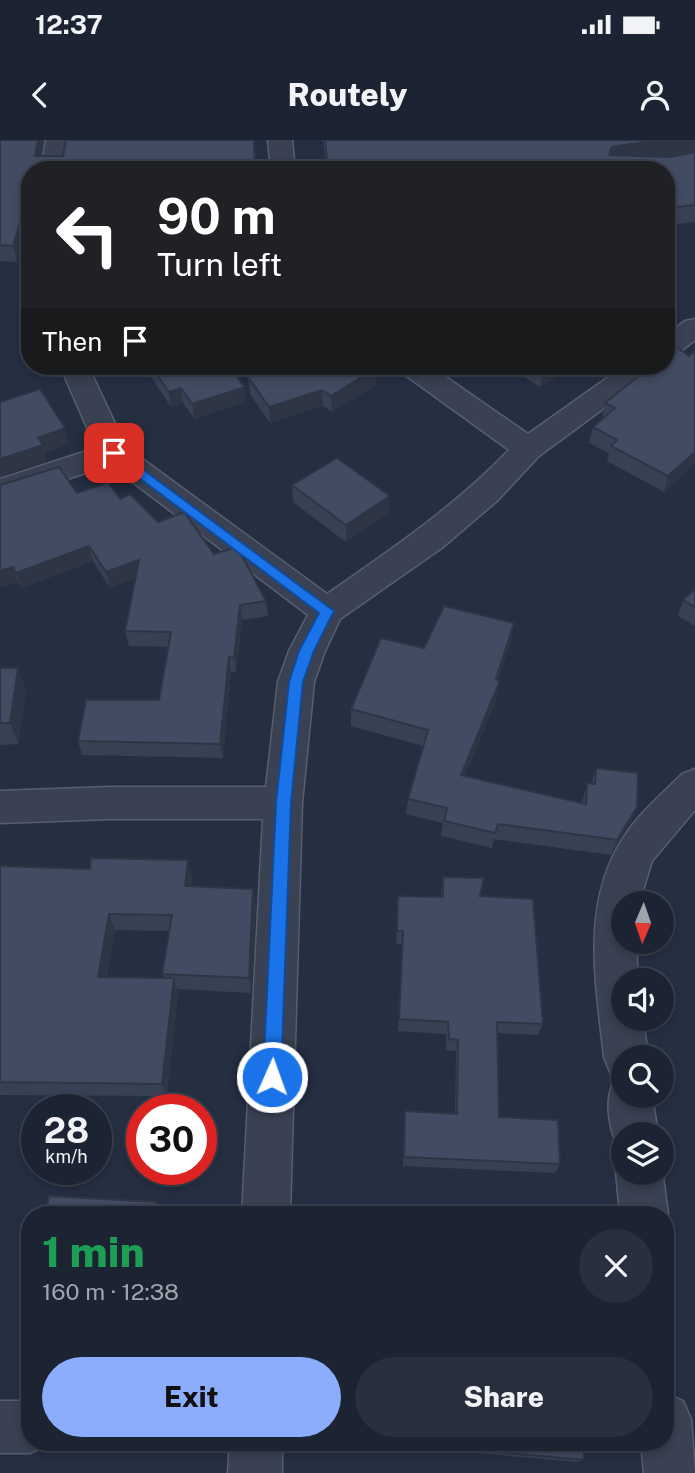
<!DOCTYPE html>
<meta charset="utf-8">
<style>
:root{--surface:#1c2332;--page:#292f3e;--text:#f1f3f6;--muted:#a0a4ac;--line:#3a404d;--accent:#8badfc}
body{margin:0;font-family:"Public Sans",sans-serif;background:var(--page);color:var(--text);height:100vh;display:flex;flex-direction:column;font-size:26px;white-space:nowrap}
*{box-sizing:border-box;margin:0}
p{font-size:23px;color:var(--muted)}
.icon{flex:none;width:38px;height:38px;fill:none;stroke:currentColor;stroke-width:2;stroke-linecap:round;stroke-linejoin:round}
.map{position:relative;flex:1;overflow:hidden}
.details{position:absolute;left:21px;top:1066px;width:653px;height:245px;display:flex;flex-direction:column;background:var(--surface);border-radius:28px;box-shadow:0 4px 10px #0003,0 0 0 2px var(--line)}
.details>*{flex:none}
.top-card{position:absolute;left:21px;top:21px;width:654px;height:214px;border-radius:28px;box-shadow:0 4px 10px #0003,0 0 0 2px var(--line);background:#202124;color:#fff;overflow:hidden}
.needle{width:46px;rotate:182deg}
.controls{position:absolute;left:611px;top:751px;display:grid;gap:14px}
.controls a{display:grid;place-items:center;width:63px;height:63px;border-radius:50%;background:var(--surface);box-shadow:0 4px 10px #0003,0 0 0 2px var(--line);font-size:35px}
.speed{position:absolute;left:21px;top:954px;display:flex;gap:14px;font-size:35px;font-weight:700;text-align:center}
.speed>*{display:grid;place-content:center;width:91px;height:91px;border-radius:50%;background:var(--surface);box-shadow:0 4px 10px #0003,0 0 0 2px var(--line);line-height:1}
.speed small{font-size:18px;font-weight:400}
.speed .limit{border:10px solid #d22;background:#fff;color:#111}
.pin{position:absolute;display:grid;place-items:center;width:60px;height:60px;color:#fff;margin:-30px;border-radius:14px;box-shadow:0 4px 10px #0006}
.me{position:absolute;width:77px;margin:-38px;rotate:2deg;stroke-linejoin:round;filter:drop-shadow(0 0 5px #0008)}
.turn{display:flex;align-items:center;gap:24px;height:147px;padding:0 21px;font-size:32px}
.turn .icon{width:91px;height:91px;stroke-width:2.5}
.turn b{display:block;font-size:49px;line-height:60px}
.then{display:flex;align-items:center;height:66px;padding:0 21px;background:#0003;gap:14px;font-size:26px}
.round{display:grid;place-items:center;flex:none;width:74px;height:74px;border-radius:37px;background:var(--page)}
.head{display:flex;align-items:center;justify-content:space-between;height:119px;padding:0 21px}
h1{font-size:42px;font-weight:800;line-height:52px;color:#1e9e55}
.cta{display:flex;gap:14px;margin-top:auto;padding:14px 21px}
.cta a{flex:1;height:80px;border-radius:42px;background:var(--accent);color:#111;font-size:28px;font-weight:800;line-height:80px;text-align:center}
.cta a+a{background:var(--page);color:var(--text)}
.status{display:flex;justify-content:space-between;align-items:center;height:49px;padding:0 35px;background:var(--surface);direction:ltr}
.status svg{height:19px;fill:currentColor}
header{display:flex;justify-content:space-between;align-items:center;height:91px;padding:0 21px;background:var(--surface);font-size:32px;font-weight:800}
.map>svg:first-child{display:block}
</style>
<div class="status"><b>12:37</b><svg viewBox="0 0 49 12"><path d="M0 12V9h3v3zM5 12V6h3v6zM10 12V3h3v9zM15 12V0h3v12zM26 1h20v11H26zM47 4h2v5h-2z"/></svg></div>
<header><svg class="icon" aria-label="back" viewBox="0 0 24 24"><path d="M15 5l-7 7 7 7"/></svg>Routely<svg class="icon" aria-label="person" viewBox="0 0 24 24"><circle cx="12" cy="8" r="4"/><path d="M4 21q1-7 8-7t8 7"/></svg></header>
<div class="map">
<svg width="695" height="1333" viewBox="0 0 695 1333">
<rect width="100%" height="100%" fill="#252f42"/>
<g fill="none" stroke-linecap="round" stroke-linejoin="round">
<g stroke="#575f6f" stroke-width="3">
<g id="minor">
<path d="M46 0H70L65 30H41Z"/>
<path d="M268 0H292L295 30H271Z"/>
<path d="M695 179V200L677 214 667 217V195L685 181Z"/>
<path d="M60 226H88L126 307 327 454C392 409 454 367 509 310L401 232 397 226H430L528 294 624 226H657L653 232 539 316 498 360 443 407 340 479 325 511 314 542 302 663 290 1074H242L263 679H110L0 683V651L110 647H266L278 542 289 511 308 475 110 325 0 361V339L96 308Z"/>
<path d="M695 629V670L652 721 639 763H623V802H636L638 840H623V878H643L648 917H623V956H652L658 994H623V1012L619 1010C609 988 604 963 614 940L623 937 610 932 604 917C596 844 580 763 624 697 639 673 662 654 682 634Z"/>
<path d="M623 1015V1032H662V1030L668 1074 665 1081V1074H620L616 1032Z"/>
<path d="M665 1253 683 1261 691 1279 695 1333H644L641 1302H665Z"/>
<path d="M0 1261H30V1302H50L48 1305 30 1313H0Z"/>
<path d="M230 1302H282V1333H228Z"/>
</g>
</g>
<use href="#minor" fill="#394152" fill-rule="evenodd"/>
</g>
<g fill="#384154" fill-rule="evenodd">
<path d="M0 0H44L41 16H63L66 0H255L256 30H30L17 122 0 121Z"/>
<path d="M323 0H695V12L657 17H671L695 12V82L667 85V30H326Z"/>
<path d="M695 211V323L664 352 607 321 609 313 589 303 593 287 602 279 605 263Z"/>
<path d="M146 226 200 231 246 262 195 279 183 263 171 267 147 231Z"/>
<path d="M506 226H575L540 247Z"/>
<path d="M376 228V245L332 272 323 266 270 283 250 254 248 237Z"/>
<path d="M0 345 77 353 120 359 214 414 266 461 268 476 242 480 236 532H231L223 618 82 615 78 601 159 560 168 507 129 506 125 491 135 438 110 448 93 421 22 448 18 442 0 448Z"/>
<path d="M292 345 389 372 346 402 293 362Z"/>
<path d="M695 449V486L678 476 683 460Z"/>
<path d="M514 483 511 501 498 540 497 558 465 636 582 663 587 643 591 644 596 628 631 682 611 715 494 699 492 708 441 696 443 683 406 674 408 659 423 606 351 586V569L424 508Z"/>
<path d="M0 528 26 549 18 604 0 605Z"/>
<path d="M188 720 192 737 191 746 256 765 251 853 177 849 178 853 167 956 0 955V726L90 729ZM115 790 170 791 162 834 164 838 107 837Z"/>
<path d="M443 737 481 756 543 884 538 895 497 893 499 977 560 1024 555 1033 403 1026 404 980 405 971 455 974 456 911 446 910V894L398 891 402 804H396L398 756 441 757Z"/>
<path d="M408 1302H583L584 1320 577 1322 408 1307Z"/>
</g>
<g fill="#2e3545">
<path d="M38 0H44L39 30 35 16Z"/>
<path d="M659 0H695V11L609 24V15L612 7Z"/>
<path d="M30 49V78L17 122 13 106Z"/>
<path d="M676 147 671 163 667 165V151Z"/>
<path d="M551 226H575L540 247 543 231Z"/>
<path d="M376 228V245L332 272 331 256Z"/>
<path d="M245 247 246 262 195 279 192 264Z"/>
<path d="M181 248 183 263 171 267 169 252Z"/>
<path d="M322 250 323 266 270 283 269 267Z"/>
<path d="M65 288 69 304 45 313 47 321 0 337V319L38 298Z"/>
<path d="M695 312V323L664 352 668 336Z"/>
<path d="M390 356 389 372 346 402V385Z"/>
<path d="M89 406 93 421 22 448 16 433Z"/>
<path d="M139 420 142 435 110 448 106 432Z"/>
<path d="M13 427 18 442 0 448V431Z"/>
<path d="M240 465 242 480 236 532 234 518Z"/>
<path d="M514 483 511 501 493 556 496 539Z"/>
<path d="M229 517 231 532 223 618 220 604Z"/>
<path d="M18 528 26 549 18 604 10 583Z"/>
<path d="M500 541 497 558 459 651 461 635Z"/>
<path d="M637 667 631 682 611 715 617 700Z"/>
<path d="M188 720 192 737 189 762 185 746Z"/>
<path d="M253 749 256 765 251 853 249 838Z"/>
<path d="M109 774 115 790 104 852 98 837Z"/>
<path d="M174 838 178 853 167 956 162 944Z"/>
<path d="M157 1062 163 1073V1074H155Z"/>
</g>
<g fill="#414c62" stroke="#2e3545" stroke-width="2">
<path d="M0 0H38L35 16H63L66 0H254L255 30H30V49L13 106 0 105Z"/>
<path d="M325 0H659L612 7 609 15 671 17 695 12V65L667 68V30H328Z"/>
<path d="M667 141 676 147 667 151Z"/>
<path d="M675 206 689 216 695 211V312L668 336 611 306 617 300 593 287 615 268 605 263 651 226H667V212Z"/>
<path d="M151 226H197L200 231 215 226H228L245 247 192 264 181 248 169 252Z"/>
<path d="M268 226H372L376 228 331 256 322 250 269 267 248 237Z"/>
<path d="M534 226H551L543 231Z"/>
<path d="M40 249 65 288 38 298 43 305 0 319V262Z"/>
<path d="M337 318 390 356 346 385 292 345Z"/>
<path d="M59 327 77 353 108 342 120 359 130 354 158 382 184 372 214 414 234 408 241 414 266 461 240 465 234 518 229 517 220 604 78 601 86 560H159L171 492 125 491 139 420 106 432 89 406 16 433 13 427 0 431V345Z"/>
<path d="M695 449V467L683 460Z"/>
<path d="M444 466 514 483 496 539 500 541 461 635 586 664 587 643 595 644 596 628 638 633 637 667 617 700 498 684 495 693 444 681 447 668 408 659 428 590 351 569 381 498 424 508Z"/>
<path d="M0 528H18L10 583H0Z"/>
<path d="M91 718 188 720 185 746 253 749 249 838 162 834 172 775 109 774 98 837 174 838 162 944 0 942V726L90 729Z"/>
<path d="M443 737 484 738 480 756 533 759 543 884 497 882 499 977 558 980 560 1024 404 1017 405 971 457 974 458 900 449 899 448 882 399 879 403 791H397L398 756 443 757Z"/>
<path d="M49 1056 157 1062 155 1074H45Z"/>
<path d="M462 1071 504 1074H461Z"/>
<path d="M30 1155V1190H23Z"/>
<path d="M409 1302H583L584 1320 409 1304Z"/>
</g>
<path fill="#1a73e8" stroke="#114b97" stroke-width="2" d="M114 308 334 471 314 511 303 542 291 663 281 937 278 944 272 946 265 944 263 937 276 663 289 542 299 511 319 473 110 316V310Z"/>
</svg>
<div class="controls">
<a><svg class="needle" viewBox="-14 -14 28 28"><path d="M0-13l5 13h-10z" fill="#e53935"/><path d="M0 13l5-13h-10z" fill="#a0a4ac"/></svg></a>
<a><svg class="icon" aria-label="sound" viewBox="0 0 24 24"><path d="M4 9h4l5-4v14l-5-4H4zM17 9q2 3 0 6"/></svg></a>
<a><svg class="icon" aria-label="search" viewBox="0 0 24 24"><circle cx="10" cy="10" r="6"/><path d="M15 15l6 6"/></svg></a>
<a><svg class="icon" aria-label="layers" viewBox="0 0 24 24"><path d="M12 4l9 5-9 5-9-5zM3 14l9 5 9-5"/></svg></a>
</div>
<div class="speed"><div>28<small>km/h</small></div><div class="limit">30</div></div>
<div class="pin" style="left:114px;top:313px;background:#d93025"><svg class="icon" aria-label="arrive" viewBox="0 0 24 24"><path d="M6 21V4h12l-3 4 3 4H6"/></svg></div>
<svg class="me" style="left:272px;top:937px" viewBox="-20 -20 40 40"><circle r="17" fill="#1a73e8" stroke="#fff" stroke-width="3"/><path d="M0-11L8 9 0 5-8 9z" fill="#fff"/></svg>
<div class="top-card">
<div class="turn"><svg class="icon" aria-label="left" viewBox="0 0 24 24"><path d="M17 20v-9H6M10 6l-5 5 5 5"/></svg><div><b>90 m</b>Turn left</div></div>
<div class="then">Then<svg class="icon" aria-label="arrive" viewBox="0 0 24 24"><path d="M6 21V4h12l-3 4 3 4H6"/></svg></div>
</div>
<section class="details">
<div class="head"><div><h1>1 min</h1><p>160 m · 12:38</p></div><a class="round"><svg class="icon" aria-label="close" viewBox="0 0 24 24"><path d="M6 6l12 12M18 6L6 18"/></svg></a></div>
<div class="cta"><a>Exit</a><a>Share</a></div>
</section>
</div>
